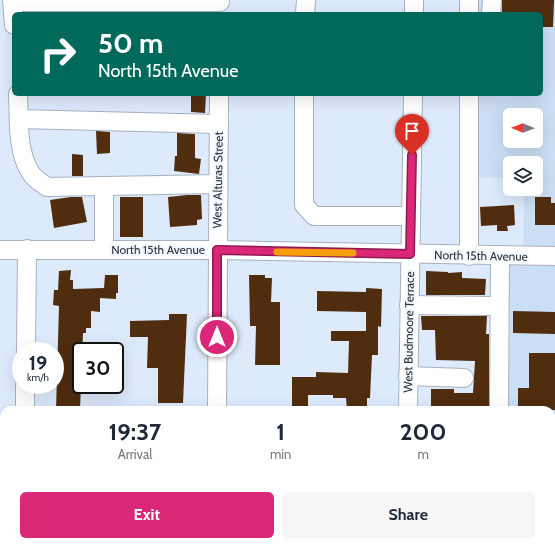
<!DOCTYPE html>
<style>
:root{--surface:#fff;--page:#f6f6f7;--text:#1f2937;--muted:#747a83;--accent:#db2777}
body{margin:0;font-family:Cabin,sans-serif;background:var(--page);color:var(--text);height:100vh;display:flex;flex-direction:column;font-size:15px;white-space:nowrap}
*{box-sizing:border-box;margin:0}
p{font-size:13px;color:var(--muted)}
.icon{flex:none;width:22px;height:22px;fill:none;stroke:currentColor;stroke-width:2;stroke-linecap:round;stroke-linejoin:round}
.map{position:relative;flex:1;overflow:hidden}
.sheet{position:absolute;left:0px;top:406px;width:555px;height:140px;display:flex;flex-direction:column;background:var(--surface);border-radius:12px 12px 0 0;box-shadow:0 4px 16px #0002}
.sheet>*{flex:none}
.top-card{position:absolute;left:12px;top:12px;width:531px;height:84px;border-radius:6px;box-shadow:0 4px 16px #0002;background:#00695c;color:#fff;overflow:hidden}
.needle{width:26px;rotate:271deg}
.tools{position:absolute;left:503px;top:108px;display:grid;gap:8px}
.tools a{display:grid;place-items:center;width:40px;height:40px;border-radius:6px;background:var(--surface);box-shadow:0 4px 16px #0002;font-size:20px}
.speed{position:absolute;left:12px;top:342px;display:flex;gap:8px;font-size:20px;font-weight:700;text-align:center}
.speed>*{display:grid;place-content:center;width:52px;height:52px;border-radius:50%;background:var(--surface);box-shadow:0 4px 16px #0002;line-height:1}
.speed small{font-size:10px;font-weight:400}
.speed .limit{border:2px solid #111;border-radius:6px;background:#fff;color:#111}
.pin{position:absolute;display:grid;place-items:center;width:34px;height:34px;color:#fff;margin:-41px -17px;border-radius:50% 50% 50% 0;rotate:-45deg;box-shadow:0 0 4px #0007}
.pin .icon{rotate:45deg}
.me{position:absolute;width:44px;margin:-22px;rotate:0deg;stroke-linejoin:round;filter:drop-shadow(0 0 3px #0008)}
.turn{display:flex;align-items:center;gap:14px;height:84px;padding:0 20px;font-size:18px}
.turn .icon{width:52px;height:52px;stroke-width:2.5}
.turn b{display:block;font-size:28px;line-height:34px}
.eta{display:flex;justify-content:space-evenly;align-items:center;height:68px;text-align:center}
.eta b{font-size:24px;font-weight:700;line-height:28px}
.action{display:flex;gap:8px;margin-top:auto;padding:8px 20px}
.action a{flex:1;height:46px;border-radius:6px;background:var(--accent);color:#fff;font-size:16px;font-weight:700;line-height:46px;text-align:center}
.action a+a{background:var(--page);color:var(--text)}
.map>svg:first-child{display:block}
</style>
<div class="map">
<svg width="555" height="546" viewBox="0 0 555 546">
<rect width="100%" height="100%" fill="#ddeafb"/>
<path fill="#ccdef5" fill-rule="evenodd" d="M472 0H555V546H499V542H551V410H501L504 257 523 256 524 189H536V163H510V177L470 178 471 94H541V14H472ZM510 115H536V141H510Z"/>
<g fill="#512d10">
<path d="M502 0H554L553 27H541V14H502Z"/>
<path d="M191 94H206L205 113 191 112Z"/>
<path d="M96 131 110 132V153L97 154Z"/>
<path d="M177 133 195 134V158L201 159 199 174 174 171 175 156H177Z"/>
<path d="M72 154 83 155V176H72Z"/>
<path d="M187 195H201L202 219 197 220V225L170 227 168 197Z"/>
<path d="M71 197H82L87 222 54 228 50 200Z"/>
<rect x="120" y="197" width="23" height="40"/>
<path d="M535 197H551V203H555V225H535Z"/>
<path d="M514 205 515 225 507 226 508 231H497V225L481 226 480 207Z"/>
<path d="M71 270 70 280H73V289L104 288 105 275H118V293H116V299L100 298V312L91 311V328H86V333H83L80 410H56L59 306 53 305 54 290H58L59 271Z"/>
<path d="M426 271 448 272V273L462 272V278L486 279 485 295H426Z"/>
<path d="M249 275H265V278H272L271 302H280V365H255L256 326H250Z"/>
<path d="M366 288 382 289 381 327 378 326V355H372L370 398H367V410H347L346 398H333V395H308V410H297V406H292V377H316V372L348 373 349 341H331V331H366V312L317 311V291L366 292Z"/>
<path d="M513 311 555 312V334L513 333Z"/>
<path d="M169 314H187L183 403H158V368H147L148 337H130V321L169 320Z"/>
<path d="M421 316H487L486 334H489V410H431V389H454V393H473L475 361 436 360 435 330H422Z"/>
<path d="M529 353H555V410H518V388H529Z"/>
</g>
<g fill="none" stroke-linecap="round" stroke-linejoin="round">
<g stroke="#a5b1c1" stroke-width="20">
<g id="minor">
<path d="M12 0 14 25"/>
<path d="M469 0V14"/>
<path d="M13 2H220"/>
<path d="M305 14 306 0"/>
<path d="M414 14V0"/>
<path d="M491 14 492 0"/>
<path d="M18 94C19 118 17 149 29 170 33 178 40 182 47 187L218 184"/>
<path d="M304 94V205L314 216H411"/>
<path d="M469 94V256"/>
<path d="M19 119 219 124"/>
<path d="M104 186V249"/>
<path d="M0 250H217L555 256"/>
<path d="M409 305 492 306"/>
<path d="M26 351 27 249"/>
<path d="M408 376 464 378"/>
<path d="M25 410V385"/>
<path d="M217 410 219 94"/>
<path d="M408 410 413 94"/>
<path d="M499 410 500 256"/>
<path d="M24 546V542"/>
<path d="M216 546V542"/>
<path d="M406 546V542"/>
<path d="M498 546V542"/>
</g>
</g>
<use href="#minor" stroke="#fff" stroke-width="18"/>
</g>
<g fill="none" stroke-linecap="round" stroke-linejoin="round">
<g stroke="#8e194d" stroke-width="10">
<path id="route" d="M217 337V250L410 254 412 155"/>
</g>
<use href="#route" stroke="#db2777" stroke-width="7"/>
<path stroke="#f59e0b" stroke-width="7" d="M277 252 353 253"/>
</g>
<g text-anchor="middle" stroke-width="4" stroke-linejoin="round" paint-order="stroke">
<g font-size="12" fill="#30353b" stroke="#f1f7fe">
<text transform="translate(218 180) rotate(-89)" y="4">West Alturas Street</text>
<text x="158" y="254">North 15th Avenue</text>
<text transform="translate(481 256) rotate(1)" y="4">North 15th Avenue</text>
<text transform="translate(409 332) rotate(-89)" y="4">West Budmoore Terrace</text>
</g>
</g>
</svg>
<div class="tools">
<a><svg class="needle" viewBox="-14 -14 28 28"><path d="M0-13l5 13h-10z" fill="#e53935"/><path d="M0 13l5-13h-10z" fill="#747a83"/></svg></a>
<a><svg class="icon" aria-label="layers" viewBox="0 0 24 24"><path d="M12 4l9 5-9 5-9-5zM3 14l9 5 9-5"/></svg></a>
</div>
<div class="speed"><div>19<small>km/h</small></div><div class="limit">30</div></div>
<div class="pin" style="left:412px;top:155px;background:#d93025"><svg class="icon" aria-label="arrive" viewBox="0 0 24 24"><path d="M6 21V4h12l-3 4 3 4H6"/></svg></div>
<svg class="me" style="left:217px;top:337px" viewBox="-20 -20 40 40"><circle r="17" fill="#db2777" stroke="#fff" stroke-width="3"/><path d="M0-11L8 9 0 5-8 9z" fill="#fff"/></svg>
<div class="top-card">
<div class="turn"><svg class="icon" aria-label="right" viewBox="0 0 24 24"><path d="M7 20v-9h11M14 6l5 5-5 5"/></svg><div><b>50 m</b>North 15th Avenue</div></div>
</div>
<section class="sheet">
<div class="eta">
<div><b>19:37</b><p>Arrival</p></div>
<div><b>1</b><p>min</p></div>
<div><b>200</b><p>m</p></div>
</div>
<div class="action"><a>Exit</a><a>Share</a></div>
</section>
</div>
